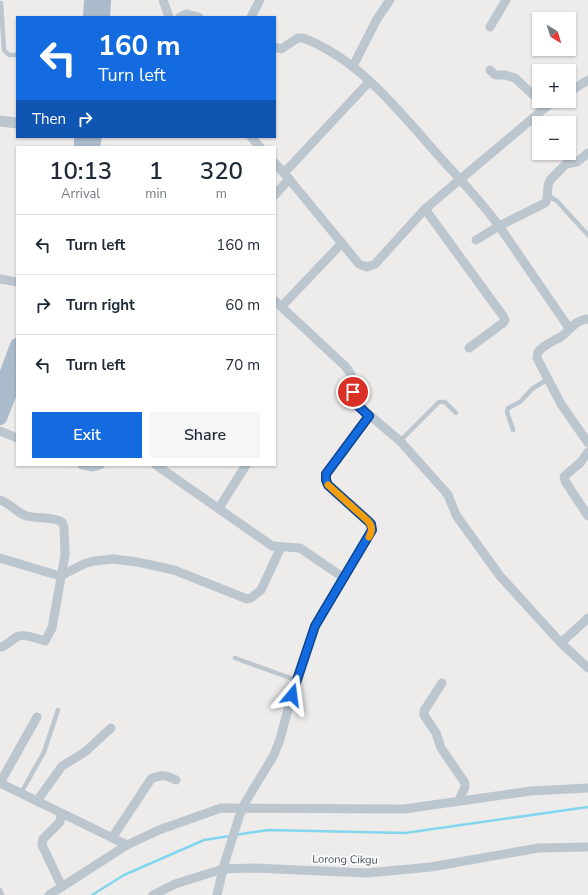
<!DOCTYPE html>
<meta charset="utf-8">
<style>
:root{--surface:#fff;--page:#f6f6f7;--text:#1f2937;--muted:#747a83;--line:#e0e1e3;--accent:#146bdf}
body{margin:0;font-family:"Nunito Sans",sans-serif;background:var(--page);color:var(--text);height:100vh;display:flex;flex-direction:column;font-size:15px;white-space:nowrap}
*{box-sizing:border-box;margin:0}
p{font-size:13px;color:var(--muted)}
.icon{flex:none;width:22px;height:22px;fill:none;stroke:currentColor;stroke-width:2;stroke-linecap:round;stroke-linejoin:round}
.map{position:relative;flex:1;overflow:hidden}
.sheet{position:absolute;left:16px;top:146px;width:260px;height:320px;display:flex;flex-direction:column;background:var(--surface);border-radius:0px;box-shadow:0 1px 3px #0004}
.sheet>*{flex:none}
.banner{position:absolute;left:16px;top:16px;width:260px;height:122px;border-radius:0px;box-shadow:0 1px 3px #0004;background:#146bdf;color:#fff;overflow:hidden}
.needle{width:26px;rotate:142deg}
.tools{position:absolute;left:532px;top:12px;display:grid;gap:8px}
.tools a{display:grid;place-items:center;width:44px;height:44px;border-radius:0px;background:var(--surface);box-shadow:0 1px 3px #0004;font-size:20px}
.pin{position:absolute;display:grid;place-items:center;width:34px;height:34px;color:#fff;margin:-17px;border:2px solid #fff;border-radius:50%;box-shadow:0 1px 4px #0007}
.me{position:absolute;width:44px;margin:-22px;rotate:16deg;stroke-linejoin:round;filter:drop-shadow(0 0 3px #0008)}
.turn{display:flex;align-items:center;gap:14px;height:84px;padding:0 16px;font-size:18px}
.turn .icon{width:52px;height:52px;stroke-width:2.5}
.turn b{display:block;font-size:28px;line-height:34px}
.then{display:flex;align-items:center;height:38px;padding:0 16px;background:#0003;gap:8px;font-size:15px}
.eta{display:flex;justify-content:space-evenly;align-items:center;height:68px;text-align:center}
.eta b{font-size:24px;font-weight:600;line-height:28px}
.primary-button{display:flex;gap:8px;margin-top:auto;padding:8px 16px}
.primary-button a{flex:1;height:46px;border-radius:0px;background:var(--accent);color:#fff;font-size:16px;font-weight:600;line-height:46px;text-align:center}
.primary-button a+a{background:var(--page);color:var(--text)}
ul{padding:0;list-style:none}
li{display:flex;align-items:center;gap:12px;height:60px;padding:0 16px;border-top:1px solid var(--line)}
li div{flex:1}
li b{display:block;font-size:15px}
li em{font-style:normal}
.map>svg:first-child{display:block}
</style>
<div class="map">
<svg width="588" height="895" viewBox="0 0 588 895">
<rect width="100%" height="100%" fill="#eeebeb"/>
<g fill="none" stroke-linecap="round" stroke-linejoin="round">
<g stroke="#82d6ed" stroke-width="2.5">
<path d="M235 835 268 830 405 833 588 807"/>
<path d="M92 895 124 875 204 840 230 836"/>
</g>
<g stroke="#bcc6cf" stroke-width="4.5">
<path d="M1 3 4 50 9 55H17"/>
<path d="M547 195 557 201 588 235"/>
<path d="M513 430 507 412 508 408 520 402 532 389 548 379"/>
<path d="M400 441 439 402H445L456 413"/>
<path d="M235 658 296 680"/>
<path d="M21 793 44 752 58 710"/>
<path d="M0 890 2 895"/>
</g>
<g stroke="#bcc6cf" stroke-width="9">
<path d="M163 0 169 17"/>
<path d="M180 17 187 14 199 17"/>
<path d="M251 17 260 0"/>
<path d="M490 27 506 0"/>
<path d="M275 47 281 49 298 38H303C359 59 399 111 437 154 458 177 480 200 499 226L545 203 547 199 548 186 550 180 566 164 577 162 588 153"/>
<path d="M353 66 377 19 390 0"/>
<path d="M490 70 494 74 496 75H505L515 78 546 107"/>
<path d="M569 92 588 80"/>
<path d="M251 137 260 147"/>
<path d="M275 163 289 179 275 195"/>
<path d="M284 173 369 82"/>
<path d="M289 179 359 264 367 267 375 264 425 209 546 107 556 101"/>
<path d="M425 209 503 316 505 320 503 323 469 348"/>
<path d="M476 240 499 226 569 328"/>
<path d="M0 279 17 282"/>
<path d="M275 301 345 366C355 378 354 383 352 398L353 401 400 441 443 489 448 495 456 515 500 576 561 643 588 668"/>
<path d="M282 306 342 243"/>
<path d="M588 319C575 320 571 329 562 336 555 341 544 344 538 352 537 354 537 355 537 358L561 404 588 443"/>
<path d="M0 431 17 438"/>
<path d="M588 452 581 462 567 474 564 477 565 481 588 516"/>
<path d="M82 465 93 467 100 465"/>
<path d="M156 465 265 541 272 546 300 548 344 578"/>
<path d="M0 500C11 503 17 514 27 516 38 519 52 516 62 522L64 527 65 555 52 628 45 641C38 639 26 634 19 636 12 638 8 646 0 647"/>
<path d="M219 508 246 465"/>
<path d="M0 558 60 576 84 564 94 561 114 559 137 562 174 570 247 599 251 598 261 590 281 547"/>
<path d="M561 643 588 618"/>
<path d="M442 683 424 711V715L436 733 441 748 465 783V787L459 800"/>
<path d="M0 783 127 845"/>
<path d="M0 783 37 717"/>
<path d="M37 801 62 766 85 752 111 728"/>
<path d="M61 813 60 822 43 839 42 845 62 887"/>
<path d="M112 838 151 779C161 774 166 775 176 780"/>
<path d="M49 895 127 845 159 830 221 808 404 809 531 791 588 788"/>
<path d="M153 895 175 884 223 869 253 868 367 873 431 867 538 848 588 847"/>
<path d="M217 895 224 865 240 814 246 801 274 755 280 739 296 680 315 626 372 531 371 524 368 521 328 485 326 480V474L369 416"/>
</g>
<path stroke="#bcc6cf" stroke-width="11" d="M0 121 17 123"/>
<g stroke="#abc" stroke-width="14">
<path d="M90 17 91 0"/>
<path d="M103 17 104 0"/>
<path d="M81 147V137"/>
<path d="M93 147 95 137"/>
<path d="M0 391 17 345"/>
<path d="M0 418 17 376"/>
</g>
</g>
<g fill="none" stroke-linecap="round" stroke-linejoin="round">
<g stroke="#0d4691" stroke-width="10">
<path id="route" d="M292 695 315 626 372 530 371 524 368 521 328 485 326 480V474L369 416 353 401V392"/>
</g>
<use href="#route" stroke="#146bdf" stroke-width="7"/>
<path stroke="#f59e0b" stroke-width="7" d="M328 485 368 521C373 527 372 531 369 537"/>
</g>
<g text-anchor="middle" stroke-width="3.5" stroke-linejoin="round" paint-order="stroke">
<g font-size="11" fill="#444f59" stroke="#fff">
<text transform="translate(345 859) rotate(1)" y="4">Lorong Cikgu</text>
</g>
</g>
</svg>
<div class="tools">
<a><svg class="needle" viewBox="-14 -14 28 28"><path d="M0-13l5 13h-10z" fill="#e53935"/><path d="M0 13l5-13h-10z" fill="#747a83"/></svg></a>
<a>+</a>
<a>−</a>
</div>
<div class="pin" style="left:353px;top:392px;background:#d93025"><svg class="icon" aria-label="arrive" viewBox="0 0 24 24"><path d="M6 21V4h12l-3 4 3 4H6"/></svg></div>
<svg class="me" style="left:292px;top:695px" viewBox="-20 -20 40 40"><path d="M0-17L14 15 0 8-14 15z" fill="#146bdf" stroke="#fff" stroke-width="4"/></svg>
<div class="banner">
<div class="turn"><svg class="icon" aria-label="left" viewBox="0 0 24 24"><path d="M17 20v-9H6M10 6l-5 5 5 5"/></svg><div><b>160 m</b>Turn left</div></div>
<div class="then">Then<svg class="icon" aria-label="right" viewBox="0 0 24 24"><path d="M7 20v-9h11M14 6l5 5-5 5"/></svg></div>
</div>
<section class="sheet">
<div class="eta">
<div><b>10:13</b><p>Arrival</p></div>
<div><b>1</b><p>min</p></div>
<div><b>320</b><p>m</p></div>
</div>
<ul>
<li><svg class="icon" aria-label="left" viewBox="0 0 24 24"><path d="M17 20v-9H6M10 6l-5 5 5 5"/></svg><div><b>Turn left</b></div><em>160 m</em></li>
<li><svg class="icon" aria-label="right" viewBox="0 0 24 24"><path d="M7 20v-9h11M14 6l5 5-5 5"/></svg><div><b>Turn right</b></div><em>60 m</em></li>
<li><svg class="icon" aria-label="left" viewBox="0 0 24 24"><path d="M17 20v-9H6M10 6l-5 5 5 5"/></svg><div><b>Turn left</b></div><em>70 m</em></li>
</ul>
<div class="primary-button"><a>Exit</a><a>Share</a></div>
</section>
</div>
